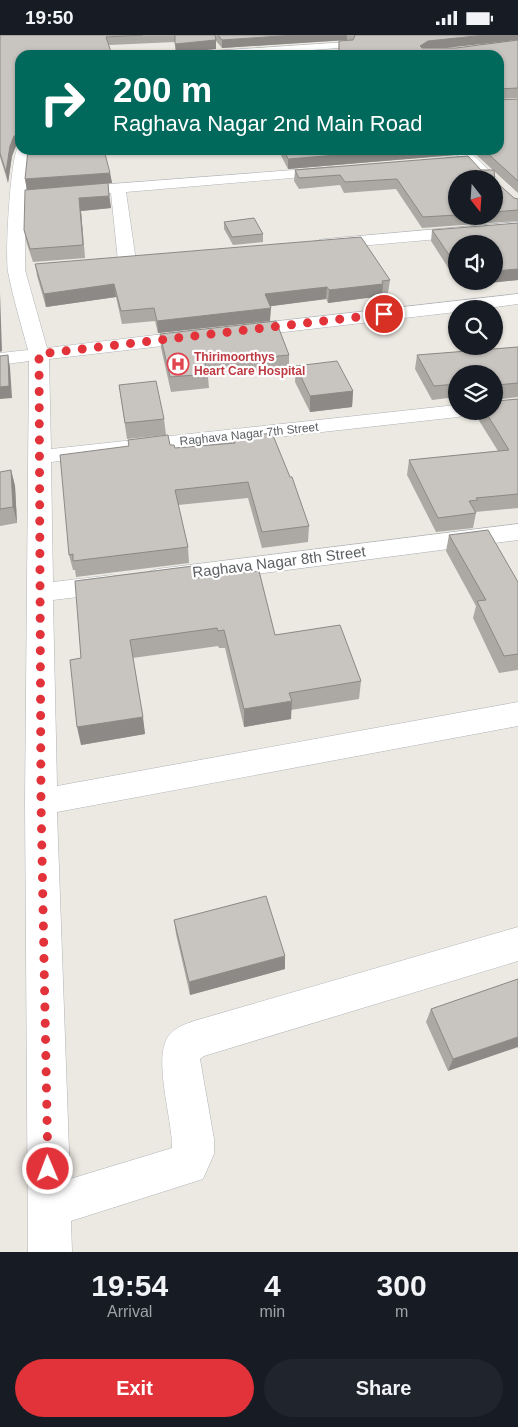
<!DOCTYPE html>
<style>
:root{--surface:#171b24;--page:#20242c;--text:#f1f3f6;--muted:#9ea1a6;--accent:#e2323a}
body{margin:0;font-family:Arial,sans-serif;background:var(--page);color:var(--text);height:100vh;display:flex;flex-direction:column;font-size:19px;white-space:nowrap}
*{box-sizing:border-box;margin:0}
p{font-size:16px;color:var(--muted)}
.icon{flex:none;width:28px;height:28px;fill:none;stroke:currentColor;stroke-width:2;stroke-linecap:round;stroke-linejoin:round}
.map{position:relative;height:1217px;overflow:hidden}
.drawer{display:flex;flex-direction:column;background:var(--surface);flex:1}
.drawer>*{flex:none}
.hud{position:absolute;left:15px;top:15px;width:489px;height:105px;border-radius:15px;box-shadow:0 1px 4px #0004;background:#00695c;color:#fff;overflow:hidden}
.needle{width:32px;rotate:163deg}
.buttons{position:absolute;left:448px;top:135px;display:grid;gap:10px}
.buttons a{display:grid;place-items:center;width:55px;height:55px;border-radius:50%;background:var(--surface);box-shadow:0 1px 4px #0004;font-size:25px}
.pin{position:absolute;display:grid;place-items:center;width:42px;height:42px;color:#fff;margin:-21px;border:2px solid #fff;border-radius:50%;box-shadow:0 1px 5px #0007}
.me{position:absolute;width:55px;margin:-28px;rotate:359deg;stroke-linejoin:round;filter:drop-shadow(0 0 4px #0008)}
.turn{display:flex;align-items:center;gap:18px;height:105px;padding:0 15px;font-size:22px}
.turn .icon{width:65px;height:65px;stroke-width:2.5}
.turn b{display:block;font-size:35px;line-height:42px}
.eta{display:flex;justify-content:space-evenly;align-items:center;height:85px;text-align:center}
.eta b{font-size:30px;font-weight:800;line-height:35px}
.action{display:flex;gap:10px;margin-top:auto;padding:10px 15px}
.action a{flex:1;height:58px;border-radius:30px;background:var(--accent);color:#fff;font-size:20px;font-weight:800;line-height:58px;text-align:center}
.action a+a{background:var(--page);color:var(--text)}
.status{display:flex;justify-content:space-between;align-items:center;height:35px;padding:0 25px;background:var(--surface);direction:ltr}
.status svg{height:14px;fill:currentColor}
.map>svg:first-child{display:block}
</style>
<div class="status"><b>19:50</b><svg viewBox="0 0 49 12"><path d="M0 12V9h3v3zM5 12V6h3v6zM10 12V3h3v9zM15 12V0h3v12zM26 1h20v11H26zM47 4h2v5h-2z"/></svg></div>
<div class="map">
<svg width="518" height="1217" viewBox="0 0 518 1217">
<rect width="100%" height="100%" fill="#ece9e2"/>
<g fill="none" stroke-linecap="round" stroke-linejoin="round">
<g stroke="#afb3b7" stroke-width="1">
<g id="minor">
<path d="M347 7 351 8 353 10 351 12 248 20H191L197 17Z"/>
<path d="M18 112H20V115H30L25 162V235L47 313 197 295 204 297 207 301 204 305 197 307 49 324 51 414 456 370V376H468L465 380 458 382 51 427 53 547 112 540 121 543 125 549 121 555 112 558 53 565 57 751 518 667V691L57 777 70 1144 172 1113C173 1085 151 1020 170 999 176 992 186 989 194 986L518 892V926L204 1021 200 1024 214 1104V1119L203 1144 71 1186 72 1217H28L25 767 29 326 0 330V318L28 315C21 289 13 263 8 237 5 220 10 125 18 112Z"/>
<path d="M453 115H468L495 141 497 144 495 147 494 148V144H481Z"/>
<path d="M333 132 338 133 340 136 338 139 126 157 136 226 133 230H121L118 226 111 158 72 162 67 160 64 157 67 154 72 152Z"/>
<path d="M518 187V197L325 214 319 213 317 209 319 205 325 204Z"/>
<path d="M518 259V269L481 274H456V277L242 302 235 300 233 296 235 292 242 290Z"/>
<path d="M518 489V505L157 552 148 549 144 543 148 537 157 534Z"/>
</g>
</g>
<use href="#minor" fill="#fff" fill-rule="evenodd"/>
</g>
<g fill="#aca9a4" fill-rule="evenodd">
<path d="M0 0H518L445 13H456L518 5V63L499 64V65L518 64V158L494 136 495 146 514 163 518 164V186L422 193 396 154 344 158 340 150 299 154 294 146 295 135H493L471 115H499V20H338L339 6 347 5 222 13 216 6V14L176 18 175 7 109 10 20 20V110L16 111 12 121 8 148 0 122ZM456 144H494V181H456Z"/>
<path d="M278 115H456L455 120 288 134Z"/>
<path d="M110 138 112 148H108L111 173 81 176 85 223 33 227 27 209 24 195 27 155 25 144Z"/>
<path d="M224 187 263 199V207L233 210 224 194Z"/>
<path d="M518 188V245L461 251 457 246H494V209H456V245L431 206 432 195Z"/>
<path d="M35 229 390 245 388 258H382V261L328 268 326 264 270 271V286L158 298 155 286 122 289 116 262 46 272 37 241Z"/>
<path d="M160 299 289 320V334L208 342 209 353 171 357 161 313Z"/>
<path d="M518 312V362L494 365 497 366 518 364V473L475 477 476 478 473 493 436 497 407 440 409 425 498 416 473 376H494V339H456V362L432 365 415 334 417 320Z"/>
<path d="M296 331 353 356 352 372 310 377 295 347Z"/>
<path d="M119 350 164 384 166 400 127 404Z"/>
<path d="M233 403 309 491 308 507 262 513 248 463 178 470 188 512 189 528 76 542 75 535H73L69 520 170 410 175 413 233 408Z"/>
<path d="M11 435 15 451 17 488 0 491V437Z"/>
<path d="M449 500 518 547V635L499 638 473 583 476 571 446 516Z"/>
<path d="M196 543 275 600 361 646 359 664 291 675V684L244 692 225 613H219L218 611 133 623 145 699 81 710V623Z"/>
<path d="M174 885 285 934 190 960 176 899Z"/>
<path d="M518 944 448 1036 426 987 431 974Z"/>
</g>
<g fill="#8c8986">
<path d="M295 0H347V5L222 13V5Z"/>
<path d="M485 0H518V5L427 15 419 20 420 11 428 6Z"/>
<path d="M216 5V14L176 18 175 9Z"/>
<path d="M18 100 20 110 16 111 12 121 8 148 6 137 10 111 14 101Z"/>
<path d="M397 115H456L455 120 288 134V124Z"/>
<path d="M110 138 112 148 27 155 25 144Z"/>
<path d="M109 161 111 173 81 176 85 223 79 163Z"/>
<path d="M518 234V245L461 251V246H494V236Z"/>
<path d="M114 249 116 262 46 272 44 259Z"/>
<path d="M383 249 382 261 328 268 329 255Z"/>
<path d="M327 252 326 264 265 272V259Z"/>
<path d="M0 258 2 316 0 317Z"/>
<path d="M271 273 270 286 158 298 157 286Z"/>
<path d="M8 320 10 332 12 363 0 364V352Z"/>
<path d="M353 356 352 372 310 377V361Z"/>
<path d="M11 435 15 451 17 488 13 472Z"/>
<path d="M292 666 291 684 244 692V674Z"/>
<path d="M143 682 145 699 81 710 77 692Z"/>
<path d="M285 921V934L190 960 189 947Z"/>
<path d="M518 1002V1012L448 1036 453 1024Z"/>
</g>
<g fill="#c8c4bf" stroke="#8c8986">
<path d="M0 0H143L106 2 112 20H20V103L18 100 14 101 10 111 6 137 0 118Z"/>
<path d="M175 0H215L216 5 175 9Z"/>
<path d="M218 0H295L222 5Z"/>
<path d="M354 0H485L428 6 420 11 422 13H456L518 5V53L499 54V65L518 64V146L484 115H499V20H339V6L353 5 355 1Z"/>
<path d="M28 115H104L110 138 25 144Z"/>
<path d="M284 115H397L288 124Z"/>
<path d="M468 121 481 135H494L495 146 514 163 518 164V175L494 177V144H456V180L423 182 397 144 345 147 340 140 299 143 295 135Z"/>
<path d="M108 148 109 161 79 163 83 210 30 214 24 195 25 155Z"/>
<path d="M254 183 263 199 232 202 224 187Z"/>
<path d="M518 188V234L494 236V209H456V230L432 195Z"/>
<path d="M361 202 390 245 382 246 383 249 329 255 327 252 265 259 271 273 157 286 154 273 121 276 114 249 44 259 35 229Z"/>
<path d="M276 286 289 320 205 328 208 339 170 342 160 299Z"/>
<path d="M518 312V348L497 350 495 360H494V339H456V349L434 351 417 320Z"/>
<path d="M8 320 9 351 0 352V321Z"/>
<path d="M337 326 353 356 310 361 296 331Z"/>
<path d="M156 346 164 384 125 388 119 350Z"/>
<path d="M494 364 497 366 518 364V459L476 463 478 465 469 466 476 478 438 483 409 425 509 415 485 376H494Z"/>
<path d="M272 398 290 442H292L309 491 262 497 248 447 175 455 188 512 73 526V519L69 520 60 420 129 411 128 405 168 400 170 410H174L175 413 235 408 233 403Z"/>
<path d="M11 435 13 472 0 474V437Z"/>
<path d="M488 495 518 547V619L504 621 477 566 486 565 449 500Z"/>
<path d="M193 531 196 543 259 536 275 600 340 590 361 646 289 658 292 666 244 674 224 595 218 596 217 593 130 605 143 682 77 692 70 625 81 623 75 546Z"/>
<path d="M266 861 285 921 189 947 174 885Z"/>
<path d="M518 944V1002L453 1024 431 974Z"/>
</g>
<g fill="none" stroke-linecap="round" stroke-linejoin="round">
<path stroke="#e2323a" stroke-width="9" stroke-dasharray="0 16.2" d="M48 1134 41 767 39 319 384 279"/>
</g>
<defs>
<g id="hospital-ring" transform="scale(1.125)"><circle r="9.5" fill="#fff" stroke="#e0444e" stroke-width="1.5"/><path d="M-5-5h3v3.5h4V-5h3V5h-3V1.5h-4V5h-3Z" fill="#e0444e"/></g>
</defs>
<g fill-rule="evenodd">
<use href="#hospital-ring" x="178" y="329"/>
</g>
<g text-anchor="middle" stroke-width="4.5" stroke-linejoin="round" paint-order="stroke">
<g font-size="12" font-weight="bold" fill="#be3a42" stroke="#fff" text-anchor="start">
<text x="194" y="326">Thirimoorthys<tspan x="194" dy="14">Heart Care Hospital</tspan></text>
</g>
<g font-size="12" fill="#5a5f62" stroke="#fff">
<text transform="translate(249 399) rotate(-6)" y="4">Raghava Nagar 7th Street</text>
</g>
<g font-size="15" fill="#5a5f62" stroke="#fff">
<text transform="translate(279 527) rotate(-7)" y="5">Raghava Nagar 8th Street</text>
</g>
</g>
</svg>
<div class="buttons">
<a><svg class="needle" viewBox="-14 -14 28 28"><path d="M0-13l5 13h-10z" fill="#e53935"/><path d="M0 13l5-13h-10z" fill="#9ea1a6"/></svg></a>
<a><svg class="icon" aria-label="sound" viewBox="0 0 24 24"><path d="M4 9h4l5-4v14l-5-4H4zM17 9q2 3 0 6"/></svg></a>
<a><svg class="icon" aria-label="search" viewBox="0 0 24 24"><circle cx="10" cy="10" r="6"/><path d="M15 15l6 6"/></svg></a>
<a><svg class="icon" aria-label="layers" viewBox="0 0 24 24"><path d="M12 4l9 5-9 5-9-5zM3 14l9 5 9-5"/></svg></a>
</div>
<div class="pin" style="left:384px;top:279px;background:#d93025"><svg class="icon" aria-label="arrive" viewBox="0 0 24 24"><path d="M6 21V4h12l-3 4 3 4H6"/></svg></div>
<svg class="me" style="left:48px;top:1134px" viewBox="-20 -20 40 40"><circle r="17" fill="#e2323a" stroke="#fff" stroke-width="3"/><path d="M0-11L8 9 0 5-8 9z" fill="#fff"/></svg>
<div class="hud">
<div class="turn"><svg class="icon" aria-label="right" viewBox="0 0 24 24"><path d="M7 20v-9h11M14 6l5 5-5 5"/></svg><div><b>200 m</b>Raghava Nagar 2nd Main Road</div></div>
</div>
</div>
<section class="drawer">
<div class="eta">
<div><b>19:54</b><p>Arrival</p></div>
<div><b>4</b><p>min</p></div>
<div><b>300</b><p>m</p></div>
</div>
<div class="action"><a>Exit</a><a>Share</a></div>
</section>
